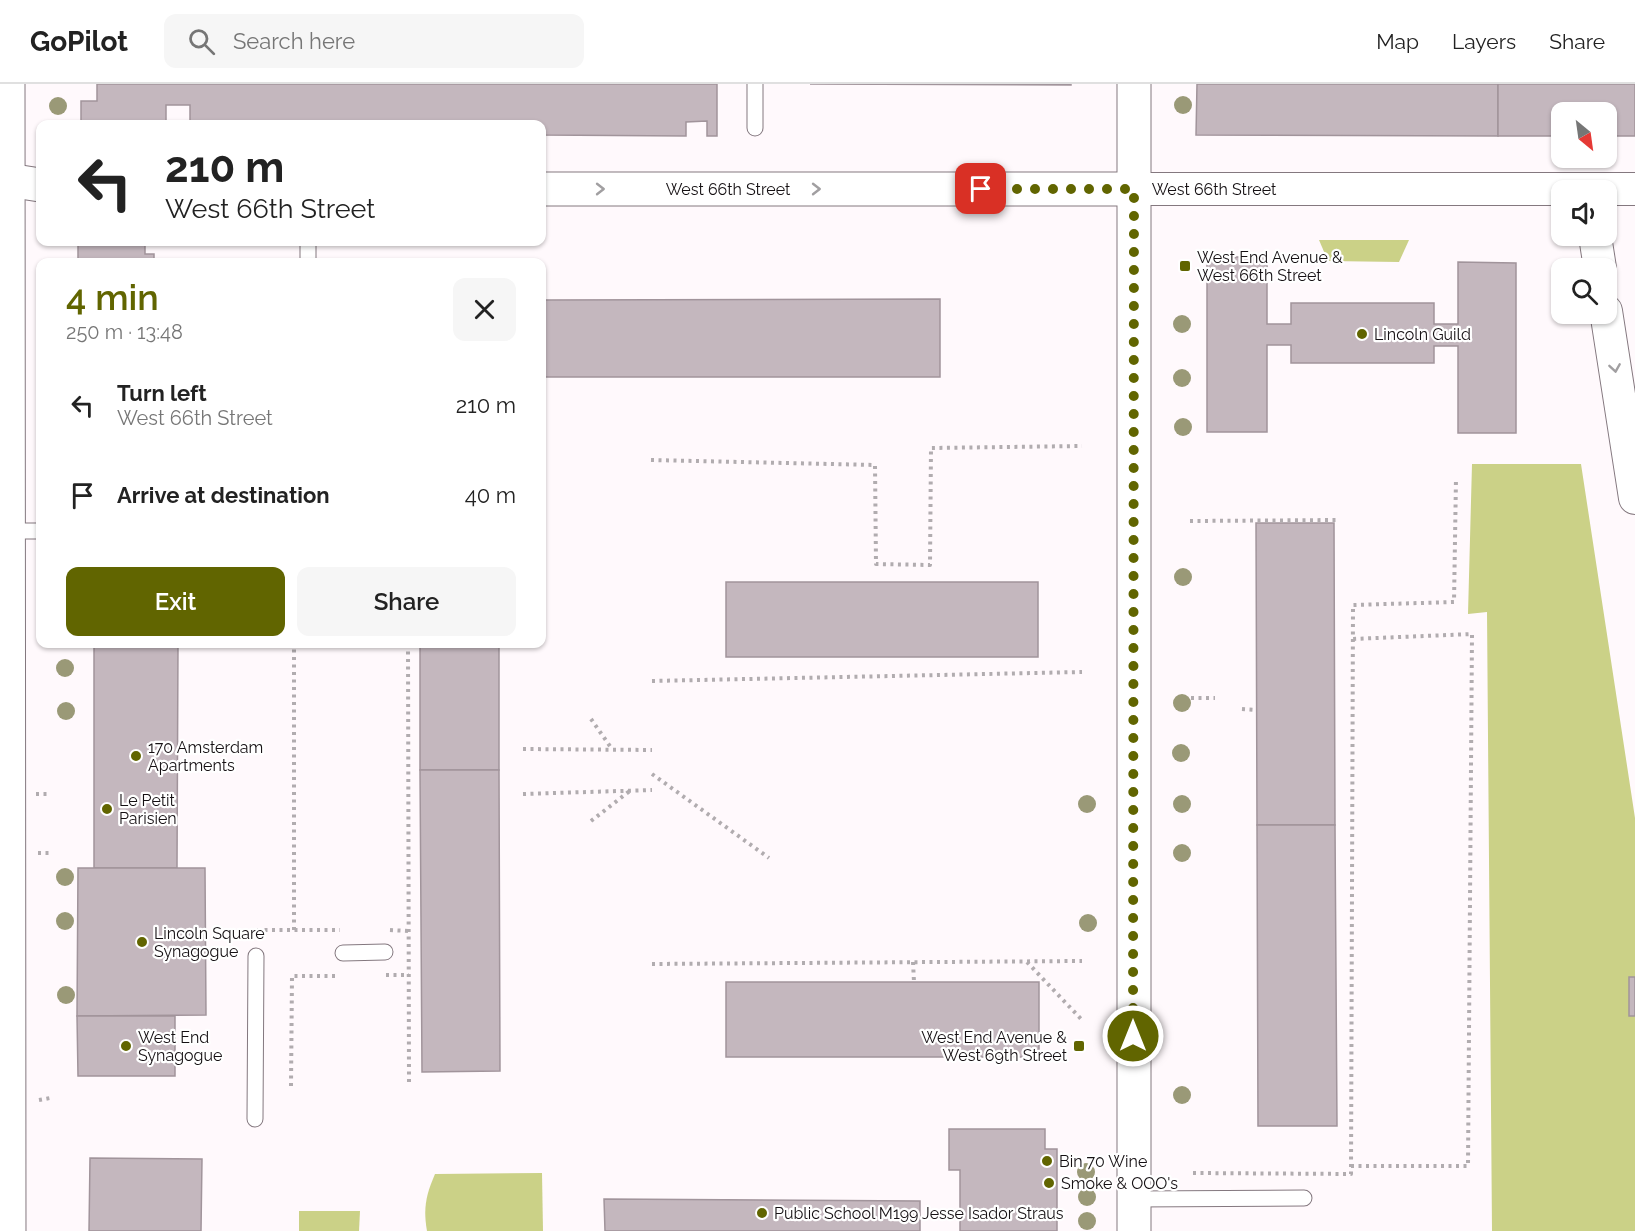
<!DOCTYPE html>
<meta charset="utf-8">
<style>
:root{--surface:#fff;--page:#f6f6f6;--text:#222;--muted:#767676;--line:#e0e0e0;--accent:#616500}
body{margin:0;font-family:Raleway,sans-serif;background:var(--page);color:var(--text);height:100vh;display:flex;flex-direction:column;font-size:22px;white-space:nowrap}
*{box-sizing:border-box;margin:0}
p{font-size:20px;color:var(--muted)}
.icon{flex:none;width:33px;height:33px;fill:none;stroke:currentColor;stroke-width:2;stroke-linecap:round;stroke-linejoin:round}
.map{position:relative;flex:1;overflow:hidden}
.drawer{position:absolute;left:36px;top:174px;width:510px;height:390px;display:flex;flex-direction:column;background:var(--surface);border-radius:12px;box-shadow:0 2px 4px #0004}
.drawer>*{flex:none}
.hud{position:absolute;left:36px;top:36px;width:510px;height:126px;border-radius:12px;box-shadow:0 2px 4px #0004;background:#fff;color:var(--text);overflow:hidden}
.needle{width:39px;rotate:151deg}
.buttons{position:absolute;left:1551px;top:18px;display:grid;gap:12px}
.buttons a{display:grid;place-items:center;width:66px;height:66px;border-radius:12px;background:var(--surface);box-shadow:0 2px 4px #0004;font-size:30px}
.pin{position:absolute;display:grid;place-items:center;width:51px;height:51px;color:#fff;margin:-26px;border-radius:12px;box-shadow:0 3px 9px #0006}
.me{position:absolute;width:66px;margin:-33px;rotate:0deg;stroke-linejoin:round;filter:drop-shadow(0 0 4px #0008)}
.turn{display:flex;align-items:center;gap:21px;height:126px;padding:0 30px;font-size:27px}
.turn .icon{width:78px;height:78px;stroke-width:2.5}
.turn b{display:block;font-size:42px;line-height:51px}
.round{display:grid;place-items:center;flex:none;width:63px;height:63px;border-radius:12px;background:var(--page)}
.headline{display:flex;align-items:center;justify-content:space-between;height:102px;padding:0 30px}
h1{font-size:36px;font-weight:600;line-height:45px;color:var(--accent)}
.cta{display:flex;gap:12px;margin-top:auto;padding:12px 30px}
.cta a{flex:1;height:69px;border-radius:12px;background:var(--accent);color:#fff;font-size:24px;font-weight:600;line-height:69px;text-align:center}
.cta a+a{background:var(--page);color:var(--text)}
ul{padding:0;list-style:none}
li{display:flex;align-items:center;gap:18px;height:90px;padding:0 30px}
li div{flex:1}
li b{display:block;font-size:22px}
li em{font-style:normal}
header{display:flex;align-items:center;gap:36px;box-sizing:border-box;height:84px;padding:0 30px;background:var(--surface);border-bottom:2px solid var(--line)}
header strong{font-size:28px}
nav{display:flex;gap:33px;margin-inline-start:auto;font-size:21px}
.search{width:420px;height:54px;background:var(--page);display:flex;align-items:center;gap:15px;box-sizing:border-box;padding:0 21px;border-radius:12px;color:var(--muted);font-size:22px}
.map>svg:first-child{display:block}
</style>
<header>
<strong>GoPilot</strong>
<div class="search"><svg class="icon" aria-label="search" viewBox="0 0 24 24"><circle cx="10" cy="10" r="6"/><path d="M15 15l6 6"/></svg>Search here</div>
<nav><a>Map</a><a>Layers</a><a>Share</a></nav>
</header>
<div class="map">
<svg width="1635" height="1147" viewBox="0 0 1635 1147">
<rect width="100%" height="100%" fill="#fff9fc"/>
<g fill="#cbd187">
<path d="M1319 156H1409L1399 178 1328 177Z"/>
<path d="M1472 380H1581L1635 734V1147H1492L1487 528 1468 530Z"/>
<path d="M542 1089 543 1147H427C423 1124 426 1111 435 1090Z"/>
<path d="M299 1127H360L359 1147H299Z"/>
</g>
<g fill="#c4b7be" stroke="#a1949b" stroke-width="1.5">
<path d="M97 0H717V52H707V37L686 38V52L542 51V40H190V21H166V40H81V17H97Z"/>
<path d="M810 0H1071V1Z"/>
<path d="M1197 0H1498V52L1196 51Z"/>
<path d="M1498 0H1635V52H1606V28H1562V52H1498Z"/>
<path d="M78 158H145V170H154V178H78Z"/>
<path d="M1207 173H1267V240H1291V219H1434V240H1458V178L1516 179V349H1458V262H1434V279H1291V261H1267V348H1207Z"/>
<path d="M940 215V293H542V216Z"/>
<path d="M1256 439H1334L1335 741H1257Z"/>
<rect x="726" y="498" width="312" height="75"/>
<path d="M94 560H178L177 784H94Z"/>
<rect x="420" y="560" width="79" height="126"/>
<path d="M420 686H499L500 987 422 988Z"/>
<path d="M1257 741H1335L1337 1042H1258Z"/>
<path d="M78 784H205L206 931 77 932Z"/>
<rect x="1629" y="893" width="6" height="39"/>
<rect x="726" y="898" width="313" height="75"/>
<path d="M77 932H175V992H78Z"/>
<path d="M949 1045H1045V1065H1057V1147H960V1086H949Z"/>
<path d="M90 1074 202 1075 201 1147H89Z"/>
<path d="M604 1115 920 1117V1147H605Z"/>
</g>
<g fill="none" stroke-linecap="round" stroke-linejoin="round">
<g stroke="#84787f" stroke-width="17">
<g id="service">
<path d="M755 44V0"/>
<path d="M308 158V178"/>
<path d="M8 447H40"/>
<path d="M343 869 385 868"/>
<path d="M255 1035 256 872"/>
<path d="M1134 1115 1304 1114"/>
</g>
</g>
<g stroke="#84787f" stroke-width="34">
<g id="minor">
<path d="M1134 105H1635"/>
<path d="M1595 152 1600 184"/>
<path d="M1606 227 1635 414"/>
</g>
</g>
<g stroke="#84787f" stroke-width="35">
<g id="tertiary">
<path d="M8 96 40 101"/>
<path d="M542 105H1134"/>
</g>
</g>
<g stroke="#84787f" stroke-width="35">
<path id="secondary" d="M1134 1147V0"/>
</g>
<g stroke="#84787f" stroke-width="35">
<path id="primary" d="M8 0 9 1147"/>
</g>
<g stroke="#b1acaf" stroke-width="4" stroke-dasharray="3 4.5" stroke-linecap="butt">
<path d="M651 376 875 381 876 480 930 481 931 364 1082 362"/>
<path d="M1190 437 1339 436"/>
<path d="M408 560 409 1001"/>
<path d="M652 597 1082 588"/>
<path d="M1191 614H1215"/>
<path d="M1242 625 1257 626"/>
<path d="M591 635 612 665"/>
<path d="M523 665 652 666"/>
<path d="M652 690 769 774"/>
<path d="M36 710H51"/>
<path d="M523 710 652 706"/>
<path d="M591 737 631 706"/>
<path d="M38 769H52"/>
<path d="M257 846H340"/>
<path d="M294 846V561L381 560"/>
<path d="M390 846 409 847"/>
<path d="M913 878 914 898"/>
<path d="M1027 878 1082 936"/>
<path d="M652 880 1082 877"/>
<path d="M386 891H409"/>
<path d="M291 1002 292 892H339"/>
<path d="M39 1016 50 1014"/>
<path d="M1351 1082H1468L1472 550 1352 555"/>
<path d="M1193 1089 1351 1090 1353 521 1454 518 1456 394"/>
</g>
<use href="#service" stroke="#fff" stroke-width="15"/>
<use href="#minor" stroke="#fff" stroke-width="32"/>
<use href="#tertiary" stroke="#fff" stroke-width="33"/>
<use href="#secondary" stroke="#fff" stroke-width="33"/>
<use href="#primary" stroke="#fff" stroke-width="33"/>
</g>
<g fill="#9a9977">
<circle cx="1183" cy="21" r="9"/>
<circle cx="58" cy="22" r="9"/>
<circle cx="1182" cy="240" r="9"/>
<circle cx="1182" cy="294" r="9"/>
<circle cx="1183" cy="343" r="9"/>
<circle cx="1183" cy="493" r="9"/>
<circle cx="65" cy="584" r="9"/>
<circle cx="1182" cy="619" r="9"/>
<circle cx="66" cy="627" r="9"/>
<circle cx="1181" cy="669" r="9"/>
<circle cx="1087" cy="720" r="9"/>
<circle cx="1182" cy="720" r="9"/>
<circle cx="1182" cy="769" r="9"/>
<circle cx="65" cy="793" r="9"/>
<circle cx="65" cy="837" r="9"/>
<circle cx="1088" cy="839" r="9"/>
<circle cx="66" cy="911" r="9"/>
<circle cx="1182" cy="1011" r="9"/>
<circle cx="1086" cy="1088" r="9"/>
<circle cx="1087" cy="1113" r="9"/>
<circle cx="1087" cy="1137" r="9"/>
</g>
<defs><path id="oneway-chevron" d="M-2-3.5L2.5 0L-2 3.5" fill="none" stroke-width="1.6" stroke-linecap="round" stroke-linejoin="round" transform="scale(1.5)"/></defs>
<g stroke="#a19fa1">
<use href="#oneway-chevron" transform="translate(600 105)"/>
<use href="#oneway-chevron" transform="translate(816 105)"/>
<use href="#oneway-chevron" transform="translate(1615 284) rotate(81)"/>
</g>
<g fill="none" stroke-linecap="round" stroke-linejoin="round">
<path stroke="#616500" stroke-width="10" stroke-dasharray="0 18" d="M981 105H1134L1133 952"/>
</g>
<g fill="#616500" stroke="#fff" stroke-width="2">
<rect x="1179" y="176" width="12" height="12" rx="3"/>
<circle cx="1362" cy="250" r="6"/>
<circle cx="136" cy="672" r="6"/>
<circle cx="107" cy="725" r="6"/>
<circle cx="142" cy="858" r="6"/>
<circle cx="126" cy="962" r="6"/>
<rect x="1073" y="956" width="12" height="12" rx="3"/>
<circle cx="1047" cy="1077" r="6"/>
<circle cx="1049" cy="1099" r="6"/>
<circle cx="762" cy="1129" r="6"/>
</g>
<g text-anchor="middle" stroke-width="4.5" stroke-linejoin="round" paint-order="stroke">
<g font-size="16" fill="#151013" stroke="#fff">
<text x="728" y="111">West 66th Street</text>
<text x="1214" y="111">West 66th Street</text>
</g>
<g font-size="16" fill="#151013" stroke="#fff" text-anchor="start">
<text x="1197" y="179">West End Avenue &amp;<tspan x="1197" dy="18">West 66th Street</tspan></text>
<text x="1374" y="256">Lincoln Guild</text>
<text x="148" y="669">170 Amsterdam<tspan x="148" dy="18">Apartments</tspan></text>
<text x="119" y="722">Le Petit<tspan x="119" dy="18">Parisien</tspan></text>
<text x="154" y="855">Lincoln Square<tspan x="154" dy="18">Synagogue</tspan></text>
<text x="138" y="959">West End<tspan x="138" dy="18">Synagogue</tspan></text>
<text x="1067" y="959" text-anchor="end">West End Avenue &amp;<tspan x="1067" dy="18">West 69th Street</tspan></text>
<text x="1059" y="1083">Bin 70 Wine</text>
<text x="1061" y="1105">Smoke &amp; OOO's</text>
<text x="774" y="1135">Public School M199 Jesse Isador Straus</text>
</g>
</g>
</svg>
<div class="buttons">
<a><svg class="needle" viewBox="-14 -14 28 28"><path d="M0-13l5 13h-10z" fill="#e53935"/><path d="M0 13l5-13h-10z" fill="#767676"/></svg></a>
<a><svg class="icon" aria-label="sound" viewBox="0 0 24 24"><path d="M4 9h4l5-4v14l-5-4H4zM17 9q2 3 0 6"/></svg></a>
<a><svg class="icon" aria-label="search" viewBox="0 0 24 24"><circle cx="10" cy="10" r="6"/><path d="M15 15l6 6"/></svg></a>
</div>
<div class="pin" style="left:981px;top:105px;background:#d93025"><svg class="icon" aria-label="arrive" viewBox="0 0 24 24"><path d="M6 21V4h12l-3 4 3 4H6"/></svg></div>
<svg class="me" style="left:1133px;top:952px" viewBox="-20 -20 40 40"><circle r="17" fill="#616500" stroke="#fff" stroke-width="3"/><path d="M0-11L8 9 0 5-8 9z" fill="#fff"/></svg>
<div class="hud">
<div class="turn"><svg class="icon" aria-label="left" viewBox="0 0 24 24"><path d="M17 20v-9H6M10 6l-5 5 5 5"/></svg><div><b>210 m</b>West 66th Street</div></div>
</div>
<section class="drawer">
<div class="headline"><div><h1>4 min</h1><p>250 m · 13:48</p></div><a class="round"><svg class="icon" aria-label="close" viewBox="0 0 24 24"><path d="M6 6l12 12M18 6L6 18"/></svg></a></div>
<ul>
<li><svg class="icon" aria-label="left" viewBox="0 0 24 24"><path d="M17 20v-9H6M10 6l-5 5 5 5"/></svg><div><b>Turn left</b><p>West 66th Street</p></div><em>210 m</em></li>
<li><svg class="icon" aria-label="arrive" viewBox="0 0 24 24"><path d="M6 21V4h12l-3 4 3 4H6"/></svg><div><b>Arrive at destination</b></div><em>40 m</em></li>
</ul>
<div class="cta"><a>Exit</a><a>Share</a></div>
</section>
</div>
